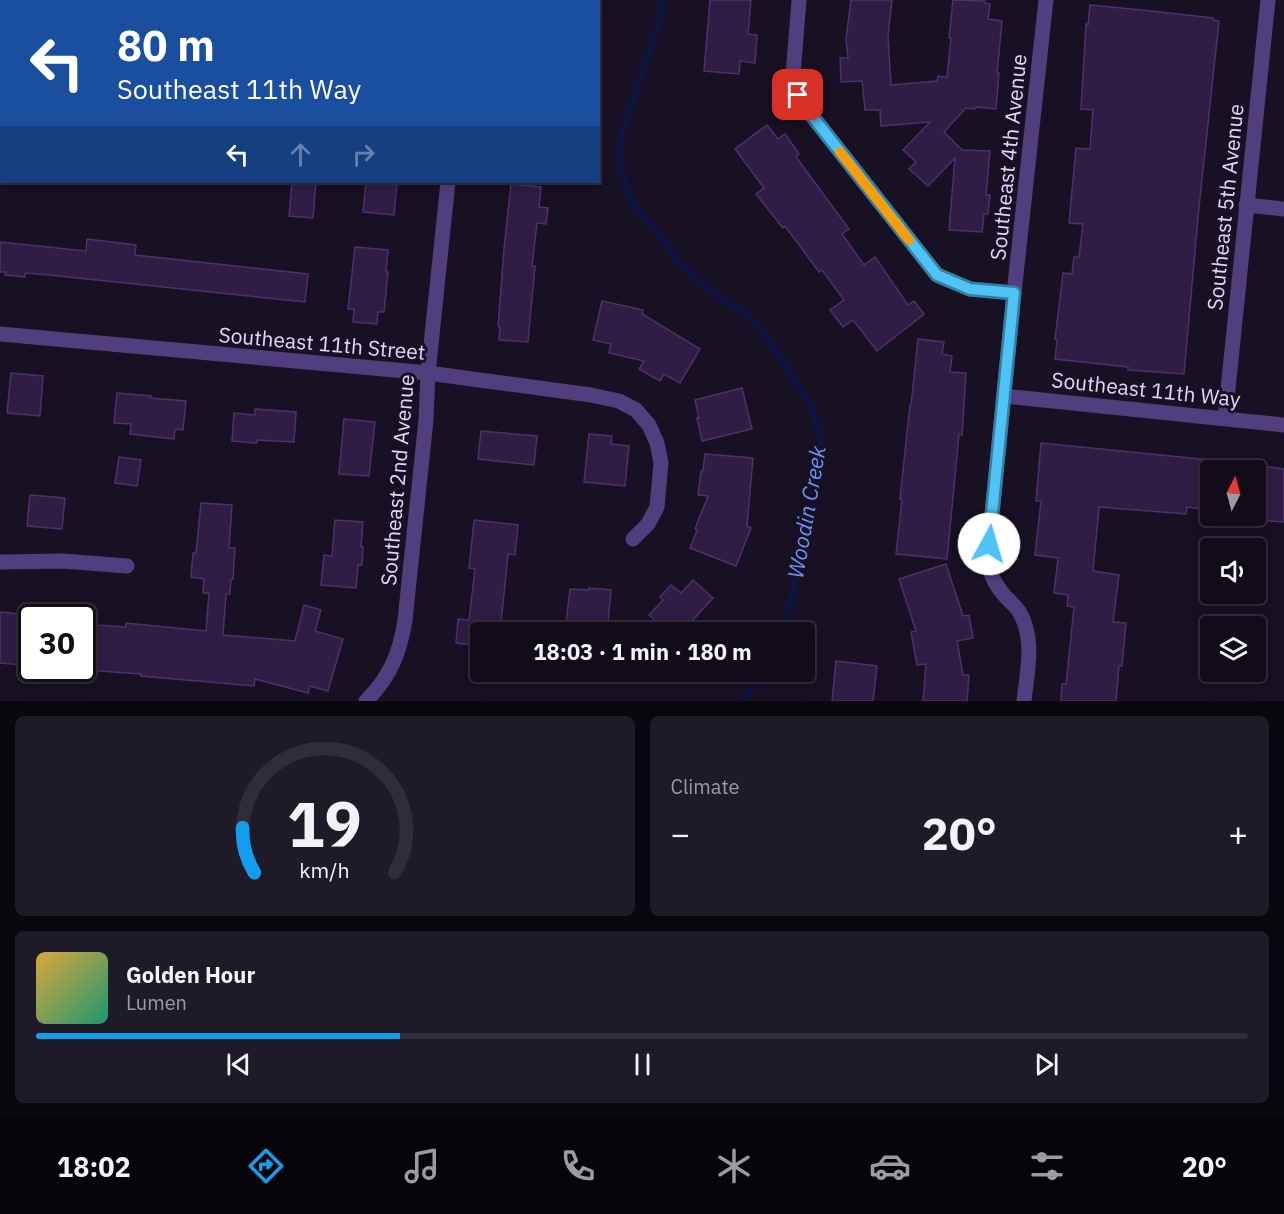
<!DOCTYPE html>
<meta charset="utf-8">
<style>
body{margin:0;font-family:"IBM Plex Sans",sans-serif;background:#1f1a27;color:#f1f3f6;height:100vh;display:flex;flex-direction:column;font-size:22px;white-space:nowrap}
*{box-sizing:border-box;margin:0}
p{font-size:20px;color:#9c9ba2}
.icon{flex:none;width:33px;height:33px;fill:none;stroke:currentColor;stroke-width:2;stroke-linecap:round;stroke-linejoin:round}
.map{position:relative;height:701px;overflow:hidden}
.sheet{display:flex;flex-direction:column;gap:15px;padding:15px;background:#0a070e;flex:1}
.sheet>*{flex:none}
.banner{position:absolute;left:0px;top:0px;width:600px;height:183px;box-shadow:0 3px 15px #0003,0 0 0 2px #312c39;background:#1a4fa0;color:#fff;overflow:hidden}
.needle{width:39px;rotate:6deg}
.buttons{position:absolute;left:1200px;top:460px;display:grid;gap:12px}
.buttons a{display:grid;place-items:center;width:66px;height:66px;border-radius:6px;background:#120c1a;box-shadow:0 3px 15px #0003,0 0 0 2px #312c39;font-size:30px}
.speed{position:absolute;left:18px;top:604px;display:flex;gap:12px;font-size:30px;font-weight:700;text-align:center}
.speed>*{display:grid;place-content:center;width:78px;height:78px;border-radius:50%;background:#120c1a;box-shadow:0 3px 15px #0003,0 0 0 2px #312c39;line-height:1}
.speed .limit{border:3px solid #111;border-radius:9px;background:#fff;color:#111}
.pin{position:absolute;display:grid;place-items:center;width:51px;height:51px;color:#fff;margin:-26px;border-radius:12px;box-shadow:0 3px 9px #0006}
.me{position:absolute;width:66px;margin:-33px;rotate:6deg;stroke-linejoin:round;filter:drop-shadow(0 0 4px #0008)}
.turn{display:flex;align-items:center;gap:21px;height:126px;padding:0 18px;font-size:27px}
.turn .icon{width:78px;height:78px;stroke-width:2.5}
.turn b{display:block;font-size:42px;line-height:51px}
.lanes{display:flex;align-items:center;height:57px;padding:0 18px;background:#0003;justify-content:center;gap:30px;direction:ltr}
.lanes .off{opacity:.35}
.big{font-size:45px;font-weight:800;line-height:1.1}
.sheet .tile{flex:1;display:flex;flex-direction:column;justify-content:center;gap:9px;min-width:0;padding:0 21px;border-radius:9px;background:#1f1a27}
.sheet .dial{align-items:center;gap:0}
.dial svg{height:156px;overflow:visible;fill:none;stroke:#312c39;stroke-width:7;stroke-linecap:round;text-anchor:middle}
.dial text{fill:#f1f3f6;stroke:none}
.song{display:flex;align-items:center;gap:18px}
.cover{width:72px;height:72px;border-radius:9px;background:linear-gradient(135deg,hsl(40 70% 55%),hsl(160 70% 35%))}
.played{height:6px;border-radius:3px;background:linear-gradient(90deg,#119fed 30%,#312c39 30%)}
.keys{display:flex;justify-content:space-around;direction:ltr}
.heat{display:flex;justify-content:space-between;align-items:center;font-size:33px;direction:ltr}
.sheet .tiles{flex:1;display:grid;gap:15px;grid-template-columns:1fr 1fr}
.tile:last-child{grid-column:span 2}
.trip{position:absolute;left:470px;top:622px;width:345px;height:60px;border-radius:6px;background:#120c1a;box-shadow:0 3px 15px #0003,0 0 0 2px #312c39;font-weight:800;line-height:60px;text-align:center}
.menu{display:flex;height:96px;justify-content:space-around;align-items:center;background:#07050a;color:#9c9ba2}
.menu .icon{width:42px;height:42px}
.menu .current{color:#119fed}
.menu b{font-size:27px;color:#f1f3f6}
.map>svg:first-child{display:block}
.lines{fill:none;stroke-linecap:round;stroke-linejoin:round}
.stream{stroke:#0e133f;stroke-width:7}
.building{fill:#2f1d43;stroke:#4c316d;stroke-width:1.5}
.minor{stroke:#513e7f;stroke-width:15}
.route-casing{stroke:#337fa1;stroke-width:15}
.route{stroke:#4fc3f7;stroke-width:10}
.slow{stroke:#f59e0b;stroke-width:10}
.labels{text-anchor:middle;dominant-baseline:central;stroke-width:6;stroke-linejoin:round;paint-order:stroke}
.street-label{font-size:21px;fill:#e4d5fc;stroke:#181023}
.water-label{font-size:22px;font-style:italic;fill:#6b92f5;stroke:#181023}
</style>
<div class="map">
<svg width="1284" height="701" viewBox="0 0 1284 701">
<rect width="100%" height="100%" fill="#181023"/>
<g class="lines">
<g class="stream">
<polyline points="662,0 660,18 621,136 618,157 624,179 636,208 658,232 676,260 715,295 742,310 764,333 788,369 810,404 820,434 818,464 811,511 789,608 778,633"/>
<polyline points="744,701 760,672"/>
</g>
</g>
<g class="building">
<polygon points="710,0 751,0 748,34 757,35 755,63 740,61 739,74 704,71"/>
<polygon points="851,0 892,0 888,37 891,85 937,81 938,76 947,77 951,38 949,38 953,0 985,1 985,3 990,4 988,19 1002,21 997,73 999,73 996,109 976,107 975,109 966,108 944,132 962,150 990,151 986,195 990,195 988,214 984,214 982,232 949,230 955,158 928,186 909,169 916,162 903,150 930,122 881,126 880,110 865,110 862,81 841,82 840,58 848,58 846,39"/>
<polygon points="1090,5 1142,10 1213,18 1213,20 1219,21 1199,207 1184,374 1128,370 1128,367 1055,359 1057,340 1055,339 1063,273 1072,274 1074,257 1079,257 1083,224 1069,223 1076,148 1090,149 1093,110 1081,109 1086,24 1088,25"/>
<polygon points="767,125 778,139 785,134 799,154 796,157 849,229 842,234 864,265 875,257 908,305 914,301 924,314 877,351 853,320 843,327 830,310 844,300 822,270 819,272 785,226 783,228 756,194 764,188 735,149"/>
<polygon points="292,182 316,182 313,218 289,216"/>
<polygon points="366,182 397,182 394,215 363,212"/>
<polygon points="511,184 541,187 539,207 548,208 546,224 537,223 532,266 535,266 528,342 499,340 500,327 498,326 504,249"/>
<polygon points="87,239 136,245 135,255 308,274 305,302 49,275 25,273 25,277 5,275 6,272 0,272 0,242 86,251"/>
<polygon points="355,247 388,250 386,272 388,272 384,312 378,312 377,324 353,322 354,309 348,309"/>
<polygon points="602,301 643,310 642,314 700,349 680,383 664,374 660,381 639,369 644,361 609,353 611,344 593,340"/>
<polygon points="918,339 944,342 942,354 952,356 950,372 966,373 962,435 959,434 947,559 896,554 902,500 900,499 907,433 910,405 911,405"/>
<polygon points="11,373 43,376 40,416 7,413"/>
<polygon points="742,388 752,429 702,441 697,418 699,418 695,400"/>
<polygon points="117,393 151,396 150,398 186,401 183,430 175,429 174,439 130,434 131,424 114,423"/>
<polygon points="255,409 296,412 294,442 257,440 257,443 232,441 234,413 255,415"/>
<polygon points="344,419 375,422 369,476 339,474"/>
<polygon points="481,431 537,436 534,465 478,459"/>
<polygon points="589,434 612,436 611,444 629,446 625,486 584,482"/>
<polygon points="1041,443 1210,460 1210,510 1187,507 1186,514 1099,507 1093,571 1119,575 1113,622 1126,623 1122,666 1119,666 1116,701 1061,701 1062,684 1066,684 1074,607 1067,606 1068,595 1054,593 1058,558 1035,555 1041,501 1036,501"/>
<polygon points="705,454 753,458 747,526 751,528 736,566 690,548 697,530 695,529 708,496 698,495 701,471 703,471"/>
<polygon points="119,457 141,460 137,486 115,483"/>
<polygon points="1263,466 1284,469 1284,522 1258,520"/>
<polygon points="30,495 65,498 62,529 27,526"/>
<polygon points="201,503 232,505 229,548 235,548 233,579 231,579 230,594 226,594 223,635 295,641 304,605 321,610 315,631 343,639 328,691 310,686 308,693 255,679 254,686 141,676 141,674 87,670 88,657 82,656 82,624 126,627 126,623 206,631 209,593 203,593 204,579 191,577 193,553 196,553"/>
<polygon points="335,520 363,522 361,547 363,547 362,565 358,565 356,588 321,585 324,555 332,556"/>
<polygon points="474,520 518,525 515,555 508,554 500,633 480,633 480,646 456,643 458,619 469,620 475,569 469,568"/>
<polygon points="946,564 963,616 969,615 973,638 957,641 963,675 969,675 967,701 923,701 926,664 917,665 911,632 916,631 899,579"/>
<polygon points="693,580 713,598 691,622 689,620 678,633 669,633 649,615 663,600 660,597 671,585 681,593"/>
<polygon points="589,588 611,590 607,633 565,633 570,589 589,590"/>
<polygon points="0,612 32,615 32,666 0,663"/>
<polygon points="836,661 877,666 873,701 832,701"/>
</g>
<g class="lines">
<g class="minor">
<polyline points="799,0 793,75 798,95 809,112 937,275 970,289 1014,293"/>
<polyline points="288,2 288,0"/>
<polyline points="0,59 2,59"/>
<polyline points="1246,205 1284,209"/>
<polyline points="0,334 428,373 591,395 619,401 636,410 649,425 657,443 661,463 657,507 648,524 633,539"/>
<polyline points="1004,396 1284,425"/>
<polyline points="1225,418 1268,0"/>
<polyline points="0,562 63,561 127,566"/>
<path d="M366,701c24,-24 34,-48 39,-81l21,-200 2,-47 20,-191"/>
<path d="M1024,701c3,-28 11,-61 -4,-88 -3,-6 -11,-12 -15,-17 -17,-19 -16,-29 -16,-52l25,-251 32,-293"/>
</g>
</g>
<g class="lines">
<g class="route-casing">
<polyline id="route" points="798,95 809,112 937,275 970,289 1014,293 989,544"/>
</g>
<use href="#route" class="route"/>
<polyline class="slow" points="840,152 909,240"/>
</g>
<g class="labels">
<g class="street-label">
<text transform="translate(1008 157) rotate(-84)">Southeast 4th Avenue</text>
<text transform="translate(1225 207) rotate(-84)">Southeast 5th Avenue</text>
<text transform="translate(322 343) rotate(5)">Southeast 11th Street</text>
<text transform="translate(1146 389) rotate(6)">Southeast 11th Way</text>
<text transform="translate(397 480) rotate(-85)">Southeast 2nd Avenue</text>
</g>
<g class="water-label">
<text transform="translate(806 512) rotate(-80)">Woodin Creek</text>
</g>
</g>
</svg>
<div class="buttons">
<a><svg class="needle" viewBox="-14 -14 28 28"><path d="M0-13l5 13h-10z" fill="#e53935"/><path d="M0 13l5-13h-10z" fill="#9c9ba2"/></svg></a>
<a><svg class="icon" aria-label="sound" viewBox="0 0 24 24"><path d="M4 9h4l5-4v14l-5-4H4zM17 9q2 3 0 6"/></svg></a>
<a><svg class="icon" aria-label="layers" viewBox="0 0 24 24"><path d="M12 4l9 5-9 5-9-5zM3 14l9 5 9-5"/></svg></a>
</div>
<div class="speed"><div class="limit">30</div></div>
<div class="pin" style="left:798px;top:95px;background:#d93025"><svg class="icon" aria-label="arrive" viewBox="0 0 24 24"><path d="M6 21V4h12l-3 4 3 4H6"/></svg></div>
<svg class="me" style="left:989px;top:544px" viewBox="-20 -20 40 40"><circle r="19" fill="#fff"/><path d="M0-13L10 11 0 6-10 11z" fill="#4fc3f7"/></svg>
<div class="trip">18:03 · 1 min · 180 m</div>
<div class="banner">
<div class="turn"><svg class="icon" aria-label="left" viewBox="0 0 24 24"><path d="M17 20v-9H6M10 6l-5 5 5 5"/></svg><div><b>80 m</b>Southeast 11th Way</div></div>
<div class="lanes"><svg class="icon" aria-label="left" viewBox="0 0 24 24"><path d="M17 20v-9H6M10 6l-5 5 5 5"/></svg><svg class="icon off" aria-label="ahead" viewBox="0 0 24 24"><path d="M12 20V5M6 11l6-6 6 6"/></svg><svg class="icon off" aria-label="right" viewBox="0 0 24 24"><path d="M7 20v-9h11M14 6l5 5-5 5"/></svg></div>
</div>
</div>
<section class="sheet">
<div class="tiles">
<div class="tile dial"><svg viewBox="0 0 100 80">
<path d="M14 69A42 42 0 1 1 86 69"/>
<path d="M14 69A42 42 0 0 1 8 46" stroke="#119fed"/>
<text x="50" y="56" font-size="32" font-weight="700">19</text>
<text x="50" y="72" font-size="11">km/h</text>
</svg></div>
<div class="tile"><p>Climate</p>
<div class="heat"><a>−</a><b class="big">20°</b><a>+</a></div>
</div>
<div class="tile">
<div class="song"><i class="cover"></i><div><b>Golden Hour</b><p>Lumen</p></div></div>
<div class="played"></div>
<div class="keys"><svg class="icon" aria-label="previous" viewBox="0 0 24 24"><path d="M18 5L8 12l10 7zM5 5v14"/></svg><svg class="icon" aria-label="pause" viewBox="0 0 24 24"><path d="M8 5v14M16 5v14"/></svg><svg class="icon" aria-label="next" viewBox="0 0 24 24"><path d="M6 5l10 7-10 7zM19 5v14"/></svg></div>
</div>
</div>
</section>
<nav class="menu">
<b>18:02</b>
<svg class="icon current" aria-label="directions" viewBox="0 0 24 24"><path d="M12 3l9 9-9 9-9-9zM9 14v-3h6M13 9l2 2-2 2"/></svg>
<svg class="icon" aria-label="music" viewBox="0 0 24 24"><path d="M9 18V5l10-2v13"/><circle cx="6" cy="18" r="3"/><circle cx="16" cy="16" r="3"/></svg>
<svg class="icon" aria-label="phone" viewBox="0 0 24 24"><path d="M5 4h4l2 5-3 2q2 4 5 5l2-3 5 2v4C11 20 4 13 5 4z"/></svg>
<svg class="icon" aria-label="climate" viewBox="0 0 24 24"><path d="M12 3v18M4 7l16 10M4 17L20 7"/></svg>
<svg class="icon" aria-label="car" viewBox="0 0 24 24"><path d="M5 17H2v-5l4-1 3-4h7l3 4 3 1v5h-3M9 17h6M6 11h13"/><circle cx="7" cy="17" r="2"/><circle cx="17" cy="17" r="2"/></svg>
<svg class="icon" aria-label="filters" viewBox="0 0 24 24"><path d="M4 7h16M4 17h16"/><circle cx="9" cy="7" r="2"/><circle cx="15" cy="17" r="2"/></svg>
<b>20°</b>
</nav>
